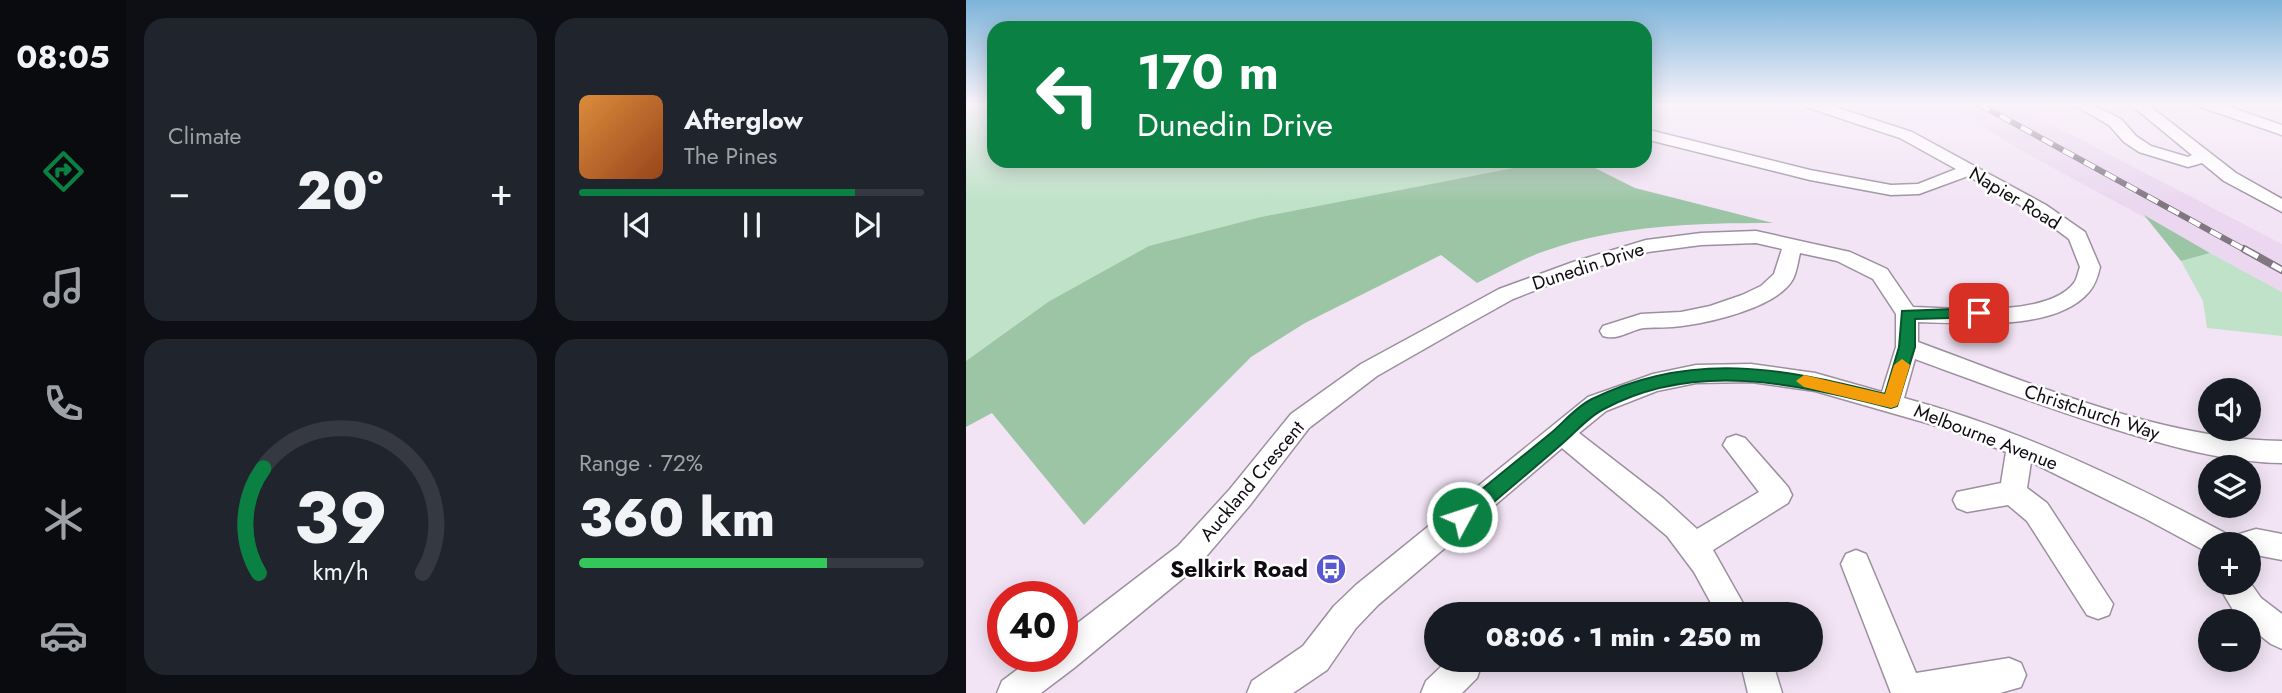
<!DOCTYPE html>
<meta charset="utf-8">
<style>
body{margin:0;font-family:Jost,sans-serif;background:#20242c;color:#f1f3f6;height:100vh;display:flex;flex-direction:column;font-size:26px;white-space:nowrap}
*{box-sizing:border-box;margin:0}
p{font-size:23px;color:#9ea1a6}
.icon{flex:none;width:38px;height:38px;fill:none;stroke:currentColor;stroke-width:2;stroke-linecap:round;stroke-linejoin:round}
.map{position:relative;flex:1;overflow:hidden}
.side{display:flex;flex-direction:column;gap:18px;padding:18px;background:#0d0f14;width:840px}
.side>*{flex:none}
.guide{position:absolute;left:21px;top:21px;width:665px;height:147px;border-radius:21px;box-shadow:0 4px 18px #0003;background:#0b8043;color:#fff;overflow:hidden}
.buttons{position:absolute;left:1232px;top:378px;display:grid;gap:14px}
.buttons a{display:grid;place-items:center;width:63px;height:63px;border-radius:50%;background:#171b24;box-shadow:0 4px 18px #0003;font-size:35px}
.speed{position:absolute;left:21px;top:581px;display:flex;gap:14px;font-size:35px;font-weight:700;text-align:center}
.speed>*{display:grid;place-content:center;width:91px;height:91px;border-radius:50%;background:#171b24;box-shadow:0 4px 18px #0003;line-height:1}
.speed .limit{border:10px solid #d22;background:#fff;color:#111}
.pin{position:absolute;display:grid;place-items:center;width:60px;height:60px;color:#fff;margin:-30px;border-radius:14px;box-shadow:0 4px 10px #0006}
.me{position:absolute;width:77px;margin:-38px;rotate:50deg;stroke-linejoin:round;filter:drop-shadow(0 0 5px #0008)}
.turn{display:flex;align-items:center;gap:24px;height:147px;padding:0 35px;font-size:32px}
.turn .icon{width:91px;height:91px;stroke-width:2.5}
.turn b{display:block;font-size:49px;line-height:60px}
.big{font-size:52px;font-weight:800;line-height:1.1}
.side .card{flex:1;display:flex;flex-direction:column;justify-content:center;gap:10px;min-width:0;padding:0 24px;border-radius:21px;background:#20242c}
.side .dial{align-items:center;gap:0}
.dial svg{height:182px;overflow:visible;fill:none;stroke:#363941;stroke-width:7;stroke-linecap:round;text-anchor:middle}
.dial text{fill:#f1f3f6;stroke:none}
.song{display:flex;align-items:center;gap:21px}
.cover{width:84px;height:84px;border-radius:10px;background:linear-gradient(135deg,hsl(30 70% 55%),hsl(20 70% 35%))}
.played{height:7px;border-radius:4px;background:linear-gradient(90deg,#0b8043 80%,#363941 80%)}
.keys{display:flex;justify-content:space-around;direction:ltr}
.heat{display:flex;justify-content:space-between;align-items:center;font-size:38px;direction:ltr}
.charge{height:10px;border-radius:5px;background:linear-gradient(90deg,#34c759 72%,#363941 0)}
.side .tiles{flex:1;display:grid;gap:18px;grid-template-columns:repeat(2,1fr)}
.trip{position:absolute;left:458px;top:602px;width:399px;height:70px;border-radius:35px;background:#171b24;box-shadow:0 4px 18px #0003;font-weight:800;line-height:70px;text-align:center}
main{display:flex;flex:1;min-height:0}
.menu{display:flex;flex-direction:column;width:126px;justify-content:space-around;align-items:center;background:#090b0e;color:#9ea1a6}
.menu .icon{width:49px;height:49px}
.menu .active{color:#0b8043}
.menu b{font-size:32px;color:#f1f3f6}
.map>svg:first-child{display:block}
.built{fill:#ebd8f0}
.green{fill:#bfe2c8}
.forest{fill:#9cc5a6}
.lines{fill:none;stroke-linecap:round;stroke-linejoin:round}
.minor-casing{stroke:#9c90a0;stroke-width:3}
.minor{fill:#fff;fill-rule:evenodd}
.rail-far1-casing{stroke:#807782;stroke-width:6}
.rail-casing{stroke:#807782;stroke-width:8}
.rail-far1{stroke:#fff;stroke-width:4.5;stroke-dasharray:12;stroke-linecap:butt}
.rail{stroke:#fff;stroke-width:5;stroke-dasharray:16;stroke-linecap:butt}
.route{fill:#0b8043;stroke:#07532c;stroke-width:2}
.slow{fill:#f59e0b}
.labels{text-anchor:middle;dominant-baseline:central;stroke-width:5;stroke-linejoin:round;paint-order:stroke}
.street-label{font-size:19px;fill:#100c12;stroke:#fff}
.near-poi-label{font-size:23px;font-weight:bold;fill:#100c12;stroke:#fff;text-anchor:end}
</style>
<main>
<nav class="menu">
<b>08:05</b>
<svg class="icon active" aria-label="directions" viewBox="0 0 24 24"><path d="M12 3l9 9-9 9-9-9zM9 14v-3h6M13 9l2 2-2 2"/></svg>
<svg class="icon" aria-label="music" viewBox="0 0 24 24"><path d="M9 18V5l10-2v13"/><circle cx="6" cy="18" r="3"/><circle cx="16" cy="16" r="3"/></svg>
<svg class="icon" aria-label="phone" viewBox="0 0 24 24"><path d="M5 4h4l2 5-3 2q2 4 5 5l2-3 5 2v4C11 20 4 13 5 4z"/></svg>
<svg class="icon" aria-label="climate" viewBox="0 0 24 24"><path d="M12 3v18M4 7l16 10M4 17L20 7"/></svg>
<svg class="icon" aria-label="car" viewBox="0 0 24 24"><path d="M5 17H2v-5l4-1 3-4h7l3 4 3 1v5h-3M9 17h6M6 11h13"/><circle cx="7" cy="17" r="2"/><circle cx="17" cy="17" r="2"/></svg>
</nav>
<section class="side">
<div class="tiles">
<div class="card"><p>Climate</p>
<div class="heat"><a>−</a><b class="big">20°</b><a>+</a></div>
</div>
<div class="card">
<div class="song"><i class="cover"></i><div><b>Afterglow</b><p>The Pines</p></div></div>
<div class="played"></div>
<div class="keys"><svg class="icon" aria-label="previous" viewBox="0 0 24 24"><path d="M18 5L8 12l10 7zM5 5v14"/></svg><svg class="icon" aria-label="pause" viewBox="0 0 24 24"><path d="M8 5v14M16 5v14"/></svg><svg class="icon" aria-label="next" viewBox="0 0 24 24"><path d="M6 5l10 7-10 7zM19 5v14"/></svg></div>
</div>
<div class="card dial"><svg viewBox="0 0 100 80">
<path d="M14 69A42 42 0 1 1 86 69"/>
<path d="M14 69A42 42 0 0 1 16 23" stroke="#0b8043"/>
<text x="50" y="56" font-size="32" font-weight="700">39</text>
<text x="50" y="72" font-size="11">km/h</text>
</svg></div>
<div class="card"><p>Range · 72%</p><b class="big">360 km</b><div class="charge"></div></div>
</div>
</section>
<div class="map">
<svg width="1316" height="693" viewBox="0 0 1316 693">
<rect width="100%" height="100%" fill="#f2e4f5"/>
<polygon class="built" points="983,104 1046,104 1316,244 1316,292 1056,151"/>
<g class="green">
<polygon points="0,104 28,104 28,161 583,161 295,217 82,302 0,361"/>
<polygon points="1244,253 1316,292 1316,336 1241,328 1237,301 1215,261"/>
</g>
<g class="forest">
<path d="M583,161h32l54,27 138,35c-78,0 -155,2 -228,28 -24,8 -46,22 -68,32l-36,-28 -136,68 -54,34 -167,168 -92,-112 -26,14v-66l82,-59 101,-56 112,-29z"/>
<polygon points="1178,215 1244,253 1215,261"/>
</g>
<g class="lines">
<g class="minor-casing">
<g id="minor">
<path d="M837,104h23l86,28 134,73 39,27 15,35c-2,9 -5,18 -11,25 -34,40 -123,31 -171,30v20c112,41 245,98 364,99v22c-59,-1 -113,-17 -168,-34 -68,-21 -133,-46 -199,-70l-11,39c115,31 221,82 325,137l3,7 4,-7 20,-6 26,5v26l-26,-5 -7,2v-13h-39l-1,9 -63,-34 -115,-57 -4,26 20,15 66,101 -4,11 -11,4 -11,-4 -60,-94 -19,-16 -41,7 -10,-4 -4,-8 4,-8 44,-9 5,-31 -55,-22 -136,-39 -64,-9 -55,1 -39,8 -51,20 -27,22 84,65 34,31 62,-37 -36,-47 4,-7 9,-3 9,3 43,49 4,8 -4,8 -75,47 36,64h-32l-23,-42 -27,-36 -105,-88 -184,157 -22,23 -29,42 -34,23h-46l5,-12 51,-35 31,-40 22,-21 232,-188 65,-23 43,-9 55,-1 64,9 67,19 14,-45v-33l-23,-35 -36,-18 -37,-8c-2,8 -3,18 -7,26 -15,28 -81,43 -111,47 -13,2 -25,1 -38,2 -14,2 -26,13 -41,8l-3,-5 3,-5 38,-12 40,-2 29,-6 32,-11 19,-9 13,-12 8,-25 -26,-6 -55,2 -53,7 -61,18 -74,29 -52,29 -84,48 -68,52 -59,77 -52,61 -124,102 -33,25h-44l5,-12 33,-25h27v-21l116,-89 52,-57 61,-75 70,-50 138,-75 74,-27 73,-22 55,-7 55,-2 94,21 37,17 26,38c40,1 134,11 161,-24 3,-4 4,-11 6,-16l-11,-28 -35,-26 -66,-37 -49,18 -28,1 -81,-15 -165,-41v-10l165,41 81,15 27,-1 38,-15 -56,-31 -94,-31z"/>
<polygon points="1106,104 1125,104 1155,119 1170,136 1185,146 1222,157 1226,155 1164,104 1181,104 1270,173 1316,199 1316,212 1258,181 1236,163 1222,167 1173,152 1158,142 1143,125"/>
<polygon points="1232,104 1255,104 1316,125 1316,135 1235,107"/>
<polygon points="890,550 900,554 950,673 1043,658 1055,663 1060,675 1055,687 1034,693 925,693 875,564 880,554"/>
<polygon points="1283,581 1295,598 1316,614 1316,649 1305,644 1283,627 1283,621 1273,620 1251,583"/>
<polygon points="482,660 513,660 515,666 511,678 496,693 455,693 460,681"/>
<polygon points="774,660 806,660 816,693 782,693"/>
</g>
</g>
<use href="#minor" class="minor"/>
<g class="rail-far1-casing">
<polyline id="rail-far1" points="1013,104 1281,251"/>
</g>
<g class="rail-casing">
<polyline id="rail" points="1278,249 1316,270"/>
</g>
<use href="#rail-far1" class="rail-far1"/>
<use href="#rail" class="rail"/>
</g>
<linearGradient id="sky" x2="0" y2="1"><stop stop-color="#7db4da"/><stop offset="0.52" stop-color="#f9f3fa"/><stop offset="1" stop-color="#f9f3fa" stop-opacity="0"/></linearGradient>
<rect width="1316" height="201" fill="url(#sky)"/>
<path class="route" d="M1013,308l7,5 -2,4 -69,2v28l-18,59 -6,2c-95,-24 -195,-48 -287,1 -15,7 -28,23 -41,34 -31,27 -62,53 -94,80l-7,3 -7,-3 -2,-6 2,-6c32,-26 64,-52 96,-78 13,-11 26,-27 41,-34 100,-49 190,-31 293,-5l14,-47 3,-36z"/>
<polygon class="slow" points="936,359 944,365 933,402 931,406 925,408 838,387 830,381 838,375 919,394 928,365"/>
<defs>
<g id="bus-disc" transform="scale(1.575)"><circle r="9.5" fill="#5a58d0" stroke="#fff"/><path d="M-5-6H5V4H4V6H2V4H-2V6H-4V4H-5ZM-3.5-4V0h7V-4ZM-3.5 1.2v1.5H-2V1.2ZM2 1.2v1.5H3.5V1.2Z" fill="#fff"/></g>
</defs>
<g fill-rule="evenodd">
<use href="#bus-disc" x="365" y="569"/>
</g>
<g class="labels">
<g class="street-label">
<text transform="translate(1049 198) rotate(31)">Napier Road</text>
<text transform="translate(622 266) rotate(-18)">Dunedin Drive</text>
<text transform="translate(1126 412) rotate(18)">Christchurch Way</text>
<text transform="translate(1020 437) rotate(21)">Melbourne Avenue</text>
<text transform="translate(286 481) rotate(-50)">Auckland Crescent</text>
</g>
<g class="near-poi-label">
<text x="342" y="569">Selkirk Road</text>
</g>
</g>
</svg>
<div class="buttons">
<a><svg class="icon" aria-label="sound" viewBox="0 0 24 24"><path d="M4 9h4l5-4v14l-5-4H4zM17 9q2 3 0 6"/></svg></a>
<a><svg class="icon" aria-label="layers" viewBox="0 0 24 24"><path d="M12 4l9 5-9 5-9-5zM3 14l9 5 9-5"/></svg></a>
<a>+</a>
<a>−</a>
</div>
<div class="speed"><div class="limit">40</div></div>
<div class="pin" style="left:1013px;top:313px;background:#d93025"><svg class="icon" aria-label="arrive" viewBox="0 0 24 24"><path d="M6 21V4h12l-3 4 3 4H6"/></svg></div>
<svg class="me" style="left:496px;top:517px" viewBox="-20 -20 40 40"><circle r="17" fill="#0b8043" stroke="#fff" stroke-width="3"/><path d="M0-11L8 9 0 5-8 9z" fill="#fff"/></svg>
<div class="trip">08:06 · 1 min · 250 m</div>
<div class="guide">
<div class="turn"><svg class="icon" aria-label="left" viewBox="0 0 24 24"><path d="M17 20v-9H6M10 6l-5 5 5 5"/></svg><div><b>170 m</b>Dunedin Drive</div></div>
</div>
</div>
</main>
